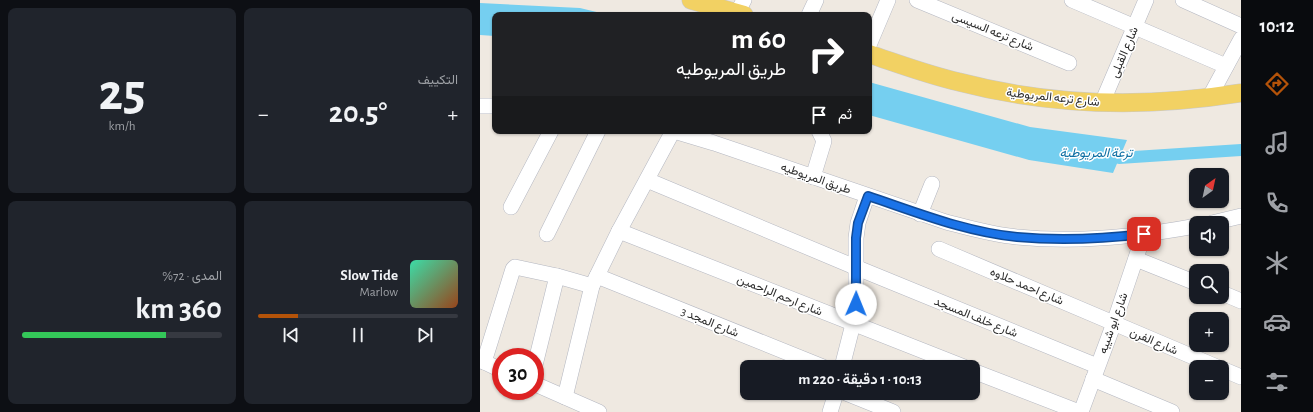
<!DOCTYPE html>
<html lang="ar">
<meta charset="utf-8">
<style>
body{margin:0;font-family:"Alegreya Sans",Vazirmatn,sans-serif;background:#20242c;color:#f1f3f6;direction:rtl;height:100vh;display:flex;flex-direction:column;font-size:15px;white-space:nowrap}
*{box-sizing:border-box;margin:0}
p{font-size:13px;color:#9ea1a6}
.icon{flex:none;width:22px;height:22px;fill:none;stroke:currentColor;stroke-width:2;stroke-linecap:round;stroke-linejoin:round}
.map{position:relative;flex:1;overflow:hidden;direction:ltr}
.details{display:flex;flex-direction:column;gap:8px;padding:8px;background:#0d0f14;width:480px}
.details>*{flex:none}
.top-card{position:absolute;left:12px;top:12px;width:380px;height:122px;border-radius:8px;box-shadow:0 1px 3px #0004;direction:rtl;background:#202124;color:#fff;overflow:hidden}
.needle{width:26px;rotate:33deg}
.buttons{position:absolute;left:709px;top:168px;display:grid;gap:8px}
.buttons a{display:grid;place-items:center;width:40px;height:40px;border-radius:8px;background:#171b24;box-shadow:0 1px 3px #0004;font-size:20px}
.speed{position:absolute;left:12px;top:348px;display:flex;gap:8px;font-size:20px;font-weight:700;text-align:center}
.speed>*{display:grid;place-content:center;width:52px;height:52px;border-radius:50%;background:#171b24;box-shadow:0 1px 3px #0004;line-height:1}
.speed .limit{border:6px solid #d22;background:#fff;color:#111}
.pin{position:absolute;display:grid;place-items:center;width:34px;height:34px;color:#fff;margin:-17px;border-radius:8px;box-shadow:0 2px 6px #0006}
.me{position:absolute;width:44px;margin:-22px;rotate:1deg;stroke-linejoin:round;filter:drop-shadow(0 0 3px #0008)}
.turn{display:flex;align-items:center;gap:14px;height:84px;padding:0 20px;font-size:18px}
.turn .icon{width:52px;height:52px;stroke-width:2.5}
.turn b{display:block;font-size:28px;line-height:34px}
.then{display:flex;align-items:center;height:38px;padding:0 20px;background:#0003;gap:8px;font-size:15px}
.big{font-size:30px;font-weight:600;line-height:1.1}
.details .card{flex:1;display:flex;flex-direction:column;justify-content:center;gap:6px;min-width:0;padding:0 14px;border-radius:8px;background:#20242c}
.details .dial{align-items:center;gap:0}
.dial b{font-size:52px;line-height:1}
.song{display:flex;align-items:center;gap:12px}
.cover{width:48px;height:48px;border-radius:6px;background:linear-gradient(135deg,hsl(160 70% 55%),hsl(20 70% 35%))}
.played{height:4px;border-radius:2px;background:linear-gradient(90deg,#b45309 20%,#363941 20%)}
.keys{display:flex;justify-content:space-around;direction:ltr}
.heat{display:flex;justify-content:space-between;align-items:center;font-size:22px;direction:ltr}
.charge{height:6px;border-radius:3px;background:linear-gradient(90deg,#34c759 72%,#363941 0)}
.details .tiles{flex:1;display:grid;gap:8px;grid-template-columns:repeat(2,1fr)}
.trip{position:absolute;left:260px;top:360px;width:240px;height:40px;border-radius:8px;background:#171b24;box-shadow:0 1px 3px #0004;font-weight:600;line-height:40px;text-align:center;direction:rtl}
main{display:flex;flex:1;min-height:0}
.dock{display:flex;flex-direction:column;width:72px;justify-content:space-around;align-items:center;background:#090b0e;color:#9ea1a6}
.dock .icon{width:28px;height:28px}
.dock .active{color:#b45309}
.dock b{font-size:18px;color:#f1f3f6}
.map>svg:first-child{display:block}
.water{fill:#75cff0}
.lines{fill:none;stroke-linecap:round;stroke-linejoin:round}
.canal{stroke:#75cff0;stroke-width:12}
.minor-casing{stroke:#b4b7c1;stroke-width:16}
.major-casing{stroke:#c9c9c9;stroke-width:19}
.minor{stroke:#fff;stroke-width:15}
.major{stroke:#f2d163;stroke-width:18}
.route-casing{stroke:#114b97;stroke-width:10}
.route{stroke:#1a73e8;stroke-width:7}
.labels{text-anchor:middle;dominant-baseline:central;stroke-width:3;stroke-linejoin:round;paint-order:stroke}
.street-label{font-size:12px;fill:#2e2e2e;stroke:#fff}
.water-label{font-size:13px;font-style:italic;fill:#0d6fa3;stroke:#fff}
</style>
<main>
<nav class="dock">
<b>10:12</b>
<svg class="icon active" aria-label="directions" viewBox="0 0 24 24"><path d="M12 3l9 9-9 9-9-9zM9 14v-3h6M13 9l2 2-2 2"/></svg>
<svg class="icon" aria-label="music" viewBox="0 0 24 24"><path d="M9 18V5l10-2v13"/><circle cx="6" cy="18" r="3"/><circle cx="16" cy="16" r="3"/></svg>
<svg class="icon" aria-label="phone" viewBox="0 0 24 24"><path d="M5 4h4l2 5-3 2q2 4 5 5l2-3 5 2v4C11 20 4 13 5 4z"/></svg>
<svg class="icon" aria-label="climate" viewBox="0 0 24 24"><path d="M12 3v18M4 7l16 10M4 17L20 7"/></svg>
<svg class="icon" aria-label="car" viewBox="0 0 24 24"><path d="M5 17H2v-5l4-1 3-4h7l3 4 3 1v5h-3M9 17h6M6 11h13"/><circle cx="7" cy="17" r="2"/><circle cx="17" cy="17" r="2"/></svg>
<svg class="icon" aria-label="filters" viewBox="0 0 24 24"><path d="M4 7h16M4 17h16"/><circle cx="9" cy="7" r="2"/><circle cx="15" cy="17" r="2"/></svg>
</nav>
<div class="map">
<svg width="761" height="412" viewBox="0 0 761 412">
<rect width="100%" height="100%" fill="#efe9e1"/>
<g class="water">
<polygon points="0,3 100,8 129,15 15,15 15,36 0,35"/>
<polygon points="389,82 550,127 647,140 633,173 549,160 389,115"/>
</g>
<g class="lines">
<polyline class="canal" points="639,158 761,150"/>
<g class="minor-casing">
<g id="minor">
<polyline points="437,0 589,63"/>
<polyline points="592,0 746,66"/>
<polyline points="703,0 761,26"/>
<polyline points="257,13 264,0"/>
<polyline points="329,15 336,0"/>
<polyline points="389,45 408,0"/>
<polyline points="729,98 761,39"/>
<polyline points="622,103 666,0"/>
<polyline points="0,106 15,106"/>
<path d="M194,131l40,12 232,79c23,6 47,13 71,15 60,6 120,0 179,-11"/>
<polyline points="333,177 344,141 339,131"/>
<polyline points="167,180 375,267 617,366"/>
<polyline points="31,207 71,131"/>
<polyline points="440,214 452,184"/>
<polyline points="732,223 761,216"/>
<polyline points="139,231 484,367"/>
<polyline points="67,234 118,131"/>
<polyline points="459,249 737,367"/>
<polyline points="656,259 716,283"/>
<polyline points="117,276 343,367"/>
<polyline points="742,293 761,301"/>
<polyline points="0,360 21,370"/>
<polyline points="4,362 33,269 35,267 77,276"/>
<polyline points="55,365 77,276 112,286"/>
<polyline points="362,367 373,324 376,304 376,238 378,223 387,196"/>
<polyline points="742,369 761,377"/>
<polyline points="493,371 599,412"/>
<polyline points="613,379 692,412"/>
<polyline points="55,384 119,412"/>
<polyline points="366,393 413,412"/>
<polyline points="85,397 112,286 139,231 193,131"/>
<polyline points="350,412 356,393"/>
<polyline points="601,412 634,323 664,234"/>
</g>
</g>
<g class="major-casing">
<g id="major">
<polyline points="211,0 264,15"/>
<path d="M389,54c30,10 59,21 90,28 92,24 188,26 282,11"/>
</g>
</g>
<use href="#minor" class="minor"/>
<use href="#major" class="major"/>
</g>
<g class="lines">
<g class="route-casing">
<path id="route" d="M376,304v-66l2,-15 10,-27c48,16 97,36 149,41 42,4 85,2 127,-3"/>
</g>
<use href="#route" class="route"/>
</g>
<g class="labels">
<g class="street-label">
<text transform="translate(513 31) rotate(22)">شارع ترعه السيسى</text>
<text transform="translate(644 52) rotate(-67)">شارع القبلى</text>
<text transform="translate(573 97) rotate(6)">شارع ترعه المريوطية</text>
<text transform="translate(336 178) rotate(19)">طريق المريوطيه</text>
<text transform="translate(547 286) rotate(23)">شارع احمد حلاوه</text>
<text transform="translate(300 295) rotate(22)">شارع ارحم الراحمين</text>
<text transform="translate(496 317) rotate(22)">شارع خلف المسجد</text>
<text transform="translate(230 322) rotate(22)">شارع المجد 3</text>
<text transform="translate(633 323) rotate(-70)">شارع ابو شيبه</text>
<text transform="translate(674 341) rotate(23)">شارع الفرن</text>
</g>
<g class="water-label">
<text x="616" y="153">ترعة المريوطية</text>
</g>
</g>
</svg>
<div class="buttons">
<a><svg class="needle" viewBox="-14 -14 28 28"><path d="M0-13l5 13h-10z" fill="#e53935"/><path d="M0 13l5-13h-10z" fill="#9ea1a6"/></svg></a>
<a><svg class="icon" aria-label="sound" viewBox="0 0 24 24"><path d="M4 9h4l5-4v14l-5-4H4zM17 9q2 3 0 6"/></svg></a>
<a><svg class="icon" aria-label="search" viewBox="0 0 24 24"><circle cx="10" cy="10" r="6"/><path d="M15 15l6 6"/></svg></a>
<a>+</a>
<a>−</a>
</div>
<div class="speed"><div class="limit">30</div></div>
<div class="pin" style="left:664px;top:234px;background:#d93025"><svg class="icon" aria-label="arrive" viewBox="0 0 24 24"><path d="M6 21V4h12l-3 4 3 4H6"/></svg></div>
<svg class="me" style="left:376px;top:304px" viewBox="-20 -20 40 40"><circle r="19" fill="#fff"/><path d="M0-13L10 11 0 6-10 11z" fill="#1a73e8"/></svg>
<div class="trip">10:13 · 1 دقيقة · 220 m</div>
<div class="top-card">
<div class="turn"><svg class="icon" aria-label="right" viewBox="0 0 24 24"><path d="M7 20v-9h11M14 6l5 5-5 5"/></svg><div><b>60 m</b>طريق المريوطيه</div></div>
<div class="then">ثم<svg class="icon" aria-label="arrive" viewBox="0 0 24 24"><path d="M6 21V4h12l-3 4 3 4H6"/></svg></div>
</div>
</div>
<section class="details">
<div class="tiles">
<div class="card"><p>التكييف</p>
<div class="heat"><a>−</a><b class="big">20.5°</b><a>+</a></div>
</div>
<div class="card dial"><b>25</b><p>km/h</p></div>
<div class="card">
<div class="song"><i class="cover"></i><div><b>Slow Tide</b><p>Marlow</p></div></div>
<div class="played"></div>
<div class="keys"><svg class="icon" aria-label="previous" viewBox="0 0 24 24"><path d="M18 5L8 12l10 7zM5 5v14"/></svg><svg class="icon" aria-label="pause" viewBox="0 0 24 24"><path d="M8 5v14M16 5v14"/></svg><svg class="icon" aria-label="next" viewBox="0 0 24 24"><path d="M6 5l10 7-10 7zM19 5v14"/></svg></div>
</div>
<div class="card"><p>المدى · 72%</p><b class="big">360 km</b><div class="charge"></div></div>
</div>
</section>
</main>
